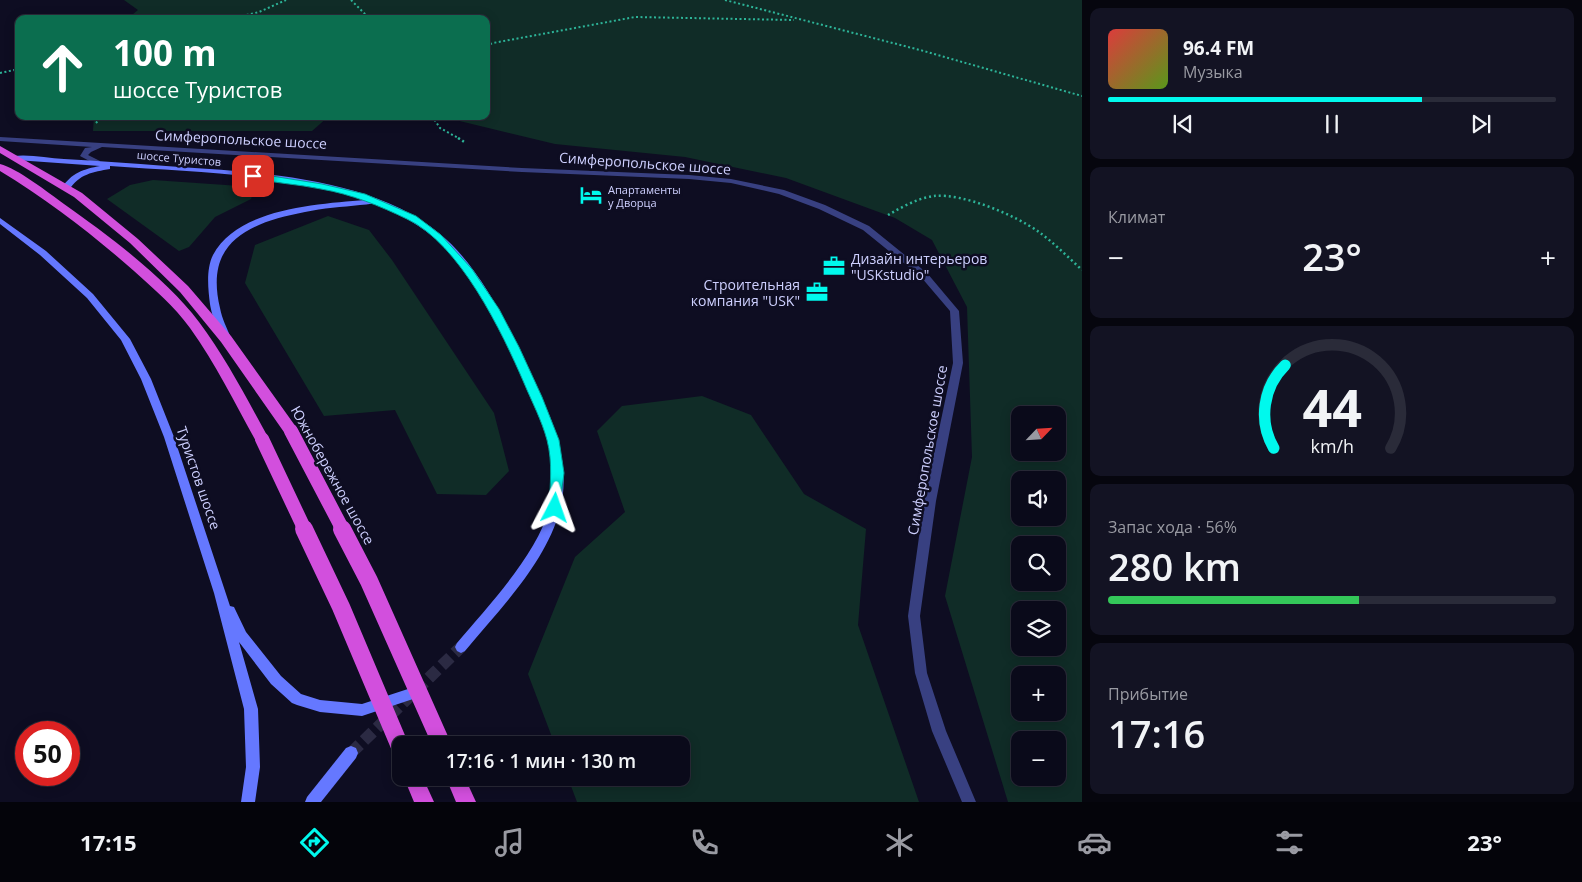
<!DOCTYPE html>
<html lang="ru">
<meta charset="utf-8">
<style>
body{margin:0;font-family:"Open Sans",sans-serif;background:#131323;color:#f1f3f6;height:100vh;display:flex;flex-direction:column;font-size:19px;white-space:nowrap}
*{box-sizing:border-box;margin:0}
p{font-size:16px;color:#999aa2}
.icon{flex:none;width:28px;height:28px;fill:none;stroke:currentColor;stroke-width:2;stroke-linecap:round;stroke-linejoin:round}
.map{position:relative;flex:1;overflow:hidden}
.details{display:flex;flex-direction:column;gap:8px;padding:8px;background:#06060e;width:500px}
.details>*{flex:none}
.top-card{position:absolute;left:15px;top:15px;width:475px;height:105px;border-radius:10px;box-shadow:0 2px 12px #0003,0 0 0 1px #2a2b39;background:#0b6e4f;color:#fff;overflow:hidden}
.needle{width:32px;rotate:65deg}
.tools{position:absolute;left:1011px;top:406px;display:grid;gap:10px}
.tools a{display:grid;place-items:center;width:55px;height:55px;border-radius:10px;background:#0a0a1a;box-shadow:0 2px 12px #0003,0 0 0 1px #2a2b39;font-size:25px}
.speed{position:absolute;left:15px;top:721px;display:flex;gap:10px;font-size:25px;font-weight:700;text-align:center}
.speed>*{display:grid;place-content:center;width:65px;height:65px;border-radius:50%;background:#0a0a1a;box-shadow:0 2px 12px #0003,0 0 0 1px #2a2b39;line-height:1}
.speed .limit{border:8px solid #d22;background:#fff;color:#111}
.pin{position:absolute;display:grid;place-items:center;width:42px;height:42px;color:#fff;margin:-21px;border-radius:10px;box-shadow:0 2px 8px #0006}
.me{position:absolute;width:55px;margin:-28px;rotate:4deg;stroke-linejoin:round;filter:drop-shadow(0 0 4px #0008)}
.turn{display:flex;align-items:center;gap:18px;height:105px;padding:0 15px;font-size:22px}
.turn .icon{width:65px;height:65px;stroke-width:2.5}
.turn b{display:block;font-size:35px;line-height:42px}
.big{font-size:38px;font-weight:600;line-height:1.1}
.details .card{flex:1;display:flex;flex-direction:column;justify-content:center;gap:8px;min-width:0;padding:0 18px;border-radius:10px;background:#131323}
.details .dial{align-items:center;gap:0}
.dial svg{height:130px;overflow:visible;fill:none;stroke:#2a2b39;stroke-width:7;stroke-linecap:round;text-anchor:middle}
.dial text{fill:#f1f3f6;stroke:none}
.song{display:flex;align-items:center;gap:15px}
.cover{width:60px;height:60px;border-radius:8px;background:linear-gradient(135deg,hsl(0 70% 55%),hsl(90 70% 35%))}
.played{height:5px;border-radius:2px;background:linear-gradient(90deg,#00f9ed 70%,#2a2b39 70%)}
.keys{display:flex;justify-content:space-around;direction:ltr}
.heat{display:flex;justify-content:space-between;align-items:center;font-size:28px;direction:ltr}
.charge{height:8px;border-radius:4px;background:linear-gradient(90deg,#34c759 56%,#2a2b39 0)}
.trip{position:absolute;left:392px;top:736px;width:298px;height:50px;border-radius:10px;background:#0a0a1a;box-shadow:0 2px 12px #0003,0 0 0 1px #2a2b39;font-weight:600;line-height:50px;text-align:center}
.tabs{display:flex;height:80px;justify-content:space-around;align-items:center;background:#04040a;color:#999aa2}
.tabs .icon{width:35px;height:35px}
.tabs .current{color:#00f9ed}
.tabs b{font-size:22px;color:#f1f3f6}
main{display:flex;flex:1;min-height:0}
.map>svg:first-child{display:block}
.green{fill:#102c27;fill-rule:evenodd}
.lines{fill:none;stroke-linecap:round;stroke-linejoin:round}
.secondary-tunnel{stroke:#2b2a43;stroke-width:12;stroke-dasharray:12 6;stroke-linecap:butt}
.path-far1{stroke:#2db498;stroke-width:2;stroke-dasharray:2 2.5;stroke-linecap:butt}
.path{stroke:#2db498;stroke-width:2.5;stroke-dasharray:2 3;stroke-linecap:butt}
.minor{fill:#384081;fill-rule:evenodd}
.secondary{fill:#6578ff;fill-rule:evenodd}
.trunk{fill:#d24fdd;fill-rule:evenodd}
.trunk-bridge-far1{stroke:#d24fdd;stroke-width:14}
.trunk-bridge{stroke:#d24fdd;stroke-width:18}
.route{fill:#00f9ed;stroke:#00a29a}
.labels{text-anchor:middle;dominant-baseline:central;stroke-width:5;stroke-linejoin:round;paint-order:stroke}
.far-street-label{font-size:11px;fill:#ced0ff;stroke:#0e0d22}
.far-poi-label{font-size:11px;fill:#ced0ff;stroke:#0e0d22;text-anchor:start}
.street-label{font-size:14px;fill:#ced0ff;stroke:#0e0d22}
.poi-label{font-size:14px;fill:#ced0ff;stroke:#0e0d22;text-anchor:start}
</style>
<main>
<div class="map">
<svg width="1082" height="802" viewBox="0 0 1082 802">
<rect width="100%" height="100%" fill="#0e0d22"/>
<g class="green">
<path d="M124,0h958v802h-74l-63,-206 27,-139 -5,-150 -35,-67 -37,-22 -109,-40 -101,-21 -130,-13 -116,-28h47v-97h-359l11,-9zM1020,415h38v37h-38zM1020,480h38v38h-38zM1020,545h38v37h-38zM1020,610h38v38h-38zM1020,675h38v37h-38zM1020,740h38v38h-38z"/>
<polygon points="94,116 329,116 312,131 93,131"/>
<polygon points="153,180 240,186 253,193 251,199 215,217 189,247 179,251 107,199 130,185"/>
<polygon points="328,216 369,230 392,260 494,413 509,471 486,495 437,494 395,410 324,416 245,283 255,245"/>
<polygon points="702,396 751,415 804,494 866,529 858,625 919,802 577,802 568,778 681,778 681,745 555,745 528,674 575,557 625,512 597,431 622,406"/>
</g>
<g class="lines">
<polyline class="secondary-tunnel" points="351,753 461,647"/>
<g class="path-far1">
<polyline points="351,0 368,17 374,19"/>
<polyline points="725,0 920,50 1082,96"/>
<polyline points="229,19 259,12 286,0"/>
<polyline points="486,46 493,43 635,17 794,20"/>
<polyline points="0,73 19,69"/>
<polyline points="432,116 440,128 460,139"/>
<polyline points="96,123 102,116"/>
</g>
<g class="path">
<polyline points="458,138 466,143"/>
<path d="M888,215c14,-8 30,-17 46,-19 29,-3 81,19 105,36 15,11 29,25 43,38"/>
</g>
<polygon class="minor" points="0,137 522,168 689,175 731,179 784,190 825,205 869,226 927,273 959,311 963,363 936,501 920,616 927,673 946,731 976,802 962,802 932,731 915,673 908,616 924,501 953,363 950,311 921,277 863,230 819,209 779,194 731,183 689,179 522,172 102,147 91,152 88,155 100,161 100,165 97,165 80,156 85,148 92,147 0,141"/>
<g class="secondary">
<path d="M13,156c17,-2 35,2 51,3 34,2 68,4 102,7 86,6 205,10 274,68 38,31 65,86 86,130 11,25 25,50 32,77 6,21 8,47 2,69 -15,54 -60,99 -95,141l-4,2 -4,-2 -2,-4 2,-4c31,-37 81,-89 93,-137 5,-21 3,-46 -2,-67 -6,-20 -16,-39 -24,-58 -21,-46 -42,-93 -76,-130 -14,-16 -32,-28 -51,-37 -6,-3 -15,-10 -21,-10 -5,-1 -11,1 -16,1 -18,2 -37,3 -55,7 -56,11 -101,29 -85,96 2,11 7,20 11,30l-5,3c-7,-2 -15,-29 -16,-37 -2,-15 -4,-35 3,-49 25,-47 105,-51 152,-55 -81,-26 -170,-28 -255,-34v3c-17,3 -31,5 -41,21h-3l-4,-2c9,-15 22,-19 38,-22l-84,-6h-3z"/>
<polygon points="0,218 46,251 93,294 130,339 151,379 174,437 230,606 234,607 246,632 281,676 301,694 320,700 362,704 411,688 416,690 418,694 416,698 362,716 320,712 297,705 292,703 271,684 239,642 258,709 260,767 255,802 241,802 246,767 244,709 214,593 164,437 141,379 121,340 87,298 40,255 0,224"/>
<polygon points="351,746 356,748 358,753 356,758 321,802 305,802 307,797 346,748"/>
</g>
<g class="trunk">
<polygon points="0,146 82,193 138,239 188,286 231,336 296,427 298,431 296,435 291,436 286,435 221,342 180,292 130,243 74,197 0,153"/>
<path d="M0,164c17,4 49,29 64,40 44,31 103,75 135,118 27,36 48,77 70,117l-2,4 -5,1 -5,-1c-22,-39 -41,-79 -67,-115 -16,-22 -36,-39 -56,-57 -42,-37 -86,-71 -134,-100z"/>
<polygon points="404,778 423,778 434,802 414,802"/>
<polygon points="446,778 465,778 476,802 456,802"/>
</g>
<g class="trunk-bridge-far1">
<polyline points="291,431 343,530"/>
<polyline points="262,439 305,530"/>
</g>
<g class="trunk-bridge">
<polyline points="304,529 341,607 401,749"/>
<polyline points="342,529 369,581 442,745"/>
</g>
</g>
<path class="route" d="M253,173l69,11 43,10 51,22 25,19 31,34 27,40 20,38 23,50 17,43 5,33 -5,39h-9l-1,-4c1,-23 4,-45 -2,-68 -5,-19 -15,-38 -23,-57 -22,-51 -64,-139 -117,-164 -27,-13 -56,-25 -86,-30 -24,-5 -48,-6 -71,-11l-2,-2z"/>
<defs>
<g id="hotel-bare" transform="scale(1.725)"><path d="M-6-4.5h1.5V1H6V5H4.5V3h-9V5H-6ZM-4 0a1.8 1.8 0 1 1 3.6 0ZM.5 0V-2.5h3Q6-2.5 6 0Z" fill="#00f9ed" stroke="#0e0d22" stroke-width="2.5" paint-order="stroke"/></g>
<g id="office-bare" transform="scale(1.725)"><path d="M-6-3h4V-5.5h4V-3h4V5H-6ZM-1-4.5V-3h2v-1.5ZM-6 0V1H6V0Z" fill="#00f9ed" stroke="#0e0d22" stroke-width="2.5" paint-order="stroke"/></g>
</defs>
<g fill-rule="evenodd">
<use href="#hotel-bare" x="591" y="195"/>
<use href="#office-bare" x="834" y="266"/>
<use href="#office-bare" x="817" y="292"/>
</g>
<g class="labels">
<g class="far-street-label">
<text transform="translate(179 158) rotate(5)">шоссе Туристов</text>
</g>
<g class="far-poi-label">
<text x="608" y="189">Апартаменты<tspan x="608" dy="13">у Дворца</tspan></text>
</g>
<g class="street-label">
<text transform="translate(241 139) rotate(3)">Симферопольское шоссе</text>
<text transform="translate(645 163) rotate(4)">Симферопольское шоссе</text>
<text transform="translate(927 450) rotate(-80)">Симферопольское шоссе</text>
<text transform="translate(333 475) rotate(61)">Южнобережное шоссе</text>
<text transform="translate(199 478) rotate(71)">Туристов шоссе</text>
</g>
<g class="poi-label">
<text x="851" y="258">Дизайн интерьеров<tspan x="851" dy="16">"USKstudio"</tspan></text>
<text x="800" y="284" text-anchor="end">Строительная<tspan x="800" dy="16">компания "USK"</tspan></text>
</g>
</g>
</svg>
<div class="tools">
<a><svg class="needle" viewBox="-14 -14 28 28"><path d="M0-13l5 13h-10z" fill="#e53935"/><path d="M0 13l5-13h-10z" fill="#999aa2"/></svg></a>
<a><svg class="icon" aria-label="sound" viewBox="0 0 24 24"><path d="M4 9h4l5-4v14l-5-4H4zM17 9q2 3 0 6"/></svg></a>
<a><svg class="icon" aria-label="search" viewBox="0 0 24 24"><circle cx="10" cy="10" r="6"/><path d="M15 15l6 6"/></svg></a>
<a><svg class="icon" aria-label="layers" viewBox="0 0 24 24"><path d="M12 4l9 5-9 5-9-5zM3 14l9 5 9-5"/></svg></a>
<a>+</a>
<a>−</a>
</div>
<div class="speed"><div class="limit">50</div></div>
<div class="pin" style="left:253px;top:176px;background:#d93025"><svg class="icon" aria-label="arrive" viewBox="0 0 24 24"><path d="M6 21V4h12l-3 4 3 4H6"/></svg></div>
<svg class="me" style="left:555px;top:508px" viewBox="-20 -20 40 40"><path d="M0-17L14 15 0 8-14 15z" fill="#00f9ed" stroke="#fff" stroke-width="4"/></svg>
<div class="trip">17:16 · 1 мин · 130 m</div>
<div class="top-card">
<div class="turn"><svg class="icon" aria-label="ahead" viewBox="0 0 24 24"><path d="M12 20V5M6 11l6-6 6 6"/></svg><div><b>100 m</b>шоссе Туристов</div></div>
</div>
</div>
<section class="details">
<div class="card">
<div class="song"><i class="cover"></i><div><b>96.4 FM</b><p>Музыка</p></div></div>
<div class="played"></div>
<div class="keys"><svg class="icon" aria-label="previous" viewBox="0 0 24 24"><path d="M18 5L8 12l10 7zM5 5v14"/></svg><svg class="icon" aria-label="pause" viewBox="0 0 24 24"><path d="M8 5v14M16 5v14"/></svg><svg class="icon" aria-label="next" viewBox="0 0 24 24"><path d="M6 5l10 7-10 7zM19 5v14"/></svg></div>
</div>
<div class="card"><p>Климат</p>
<div class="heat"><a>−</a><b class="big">23°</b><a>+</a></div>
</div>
<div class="card dial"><svg viewBox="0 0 100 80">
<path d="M14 69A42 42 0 1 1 86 69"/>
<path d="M14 69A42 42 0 0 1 21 18" stroke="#00f9ed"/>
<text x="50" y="56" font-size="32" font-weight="700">44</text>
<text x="50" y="72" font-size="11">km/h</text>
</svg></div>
<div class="card"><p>Запас хода · 56%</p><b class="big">280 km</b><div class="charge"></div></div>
<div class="card"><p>Прибытие</p><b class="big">17:16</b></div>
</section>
</main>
<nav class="tabs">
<b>17:15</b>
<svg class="icon current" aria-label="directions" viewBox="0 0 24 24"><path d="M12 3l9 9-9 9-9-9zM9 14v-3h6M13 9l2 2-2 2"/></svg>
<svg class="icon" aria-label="music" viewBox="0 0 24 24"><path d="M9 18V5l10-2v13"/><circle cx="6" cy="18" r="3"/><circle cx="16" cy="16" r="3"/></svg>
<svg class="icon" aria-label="phone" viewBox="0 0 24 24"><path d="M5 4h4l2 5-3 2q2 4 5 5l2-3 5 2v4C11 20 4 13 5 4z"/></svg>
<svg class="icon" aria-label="climate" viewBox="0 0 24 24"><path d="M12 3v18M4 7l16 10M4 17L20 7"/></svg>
<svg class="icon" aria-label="car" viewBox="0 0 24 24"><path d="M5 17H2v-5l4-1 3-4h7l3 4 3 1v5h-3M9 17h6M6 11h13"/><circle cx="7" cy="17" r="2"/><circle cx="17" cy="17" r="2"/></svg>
<svg class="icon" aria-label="filters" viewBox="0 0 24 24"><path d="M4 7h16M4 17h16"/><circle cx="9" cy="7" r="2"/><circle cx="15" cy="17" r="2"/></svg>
<b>23°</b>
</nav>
